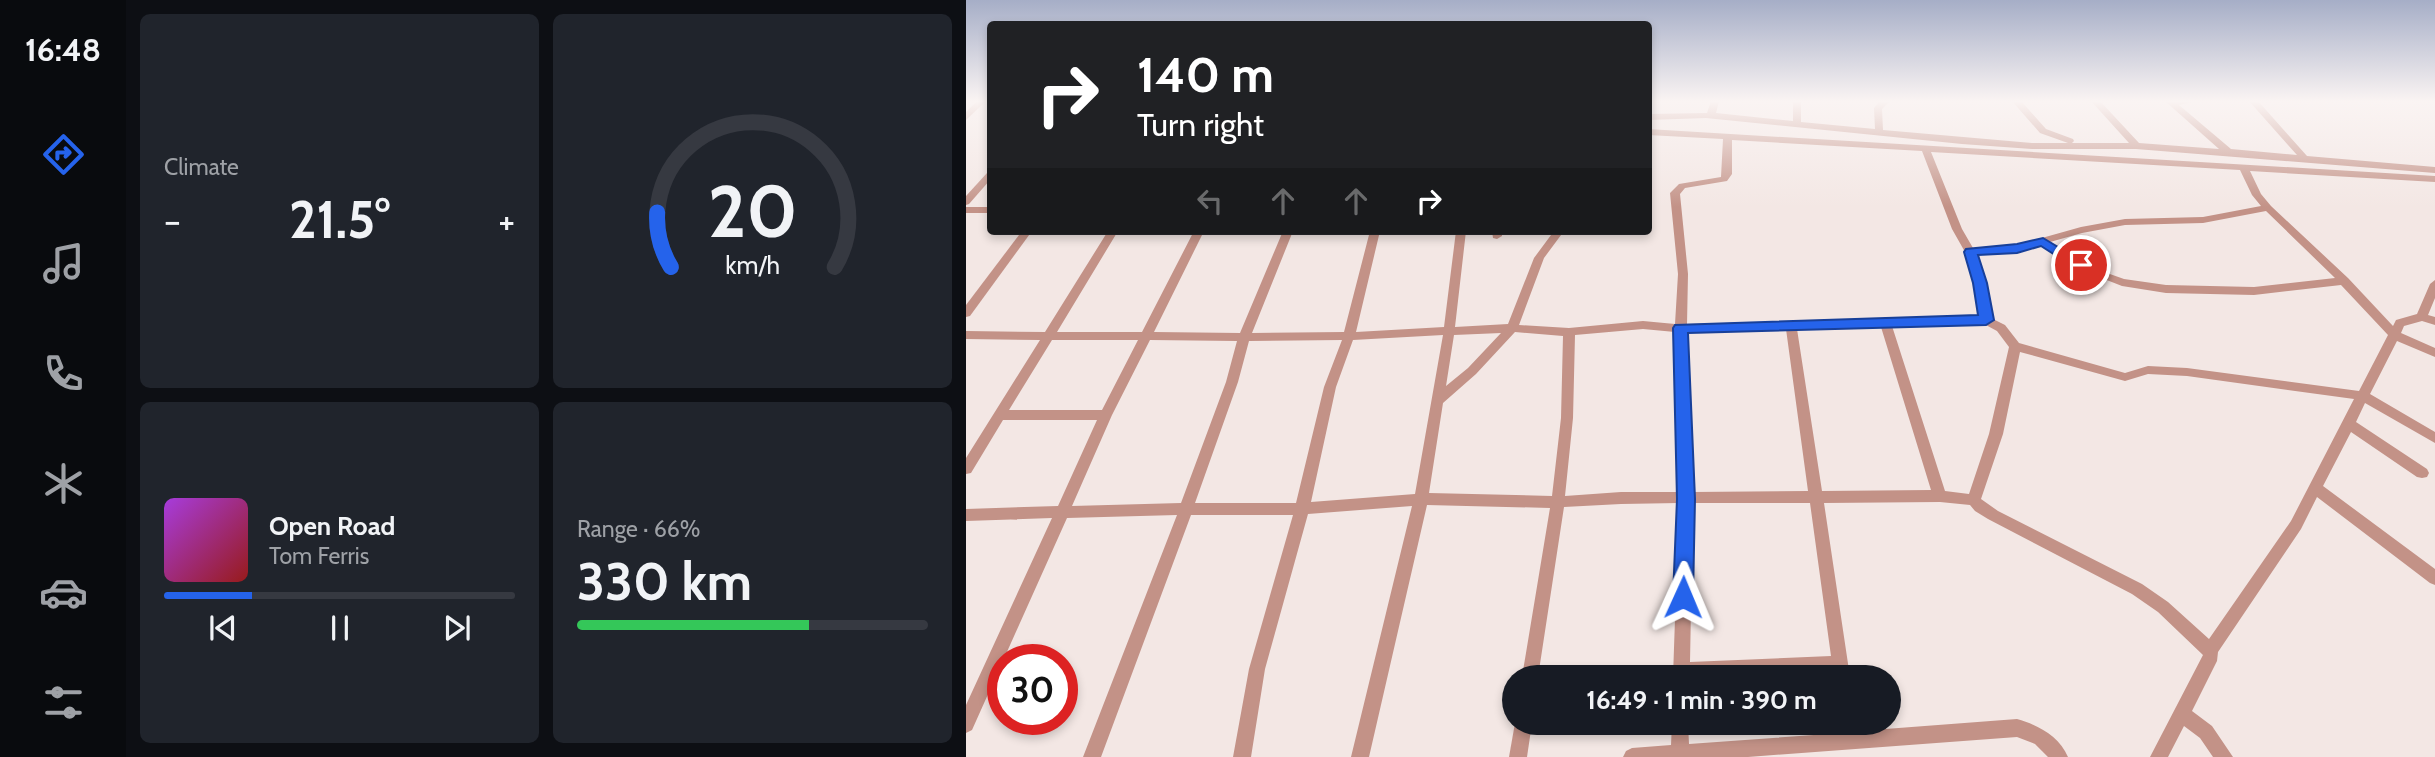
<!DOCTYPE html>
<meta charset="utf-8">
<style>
body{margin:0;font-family:Cabin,sans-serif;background:#20242c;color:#f1f3f6;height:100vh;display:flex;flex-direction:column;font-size:26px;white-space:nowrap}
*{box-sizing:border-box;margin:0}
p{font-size:23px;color:#9ea1a6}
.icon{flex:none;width:38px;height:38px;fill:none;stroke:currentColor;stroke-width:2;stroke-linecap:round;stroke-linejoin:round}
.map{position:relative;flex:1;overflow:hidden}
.side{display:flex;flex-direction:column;gap:14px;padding:14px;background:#0d0f14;width:840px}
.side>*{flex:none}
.top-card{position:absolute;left:21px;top:21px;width:665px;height:214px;border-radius:7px;box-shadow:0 4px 10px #0003;background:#202124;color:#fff;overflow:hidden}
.speed{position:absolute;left:21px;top:644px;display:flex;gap:14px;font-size:35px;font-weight:700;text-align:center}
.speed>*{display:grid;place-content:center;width:91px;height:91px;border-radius:50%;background:#171b24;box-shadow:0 4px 10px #0003;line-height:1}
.speed .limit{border:10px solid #d22;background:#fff;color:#111}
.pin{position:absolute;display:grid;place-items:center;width:60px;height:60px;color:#fff;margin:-30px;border:4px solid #fff;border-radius:50%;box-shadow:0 2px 7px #0007}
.me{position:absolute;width:77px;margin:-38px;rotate:1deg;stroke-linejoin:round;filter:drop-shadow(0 0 5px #0008)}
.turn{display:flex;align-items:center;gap:24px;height:147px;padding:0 35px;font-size:32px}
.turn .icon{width:91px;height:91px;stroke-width:2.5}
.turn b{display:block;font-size:49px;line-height:60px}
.lanes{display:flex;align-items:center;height:66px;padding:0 35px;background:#0003;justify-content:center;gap:35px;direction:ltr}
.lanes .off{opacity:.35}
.big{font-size:52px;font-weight:700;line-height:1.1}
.side .tile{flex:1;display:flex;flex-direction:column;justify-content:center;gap:10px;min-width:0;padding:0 24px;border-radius:10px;background:#20242c}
.side .dial{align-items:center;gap:0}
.dial svg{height:182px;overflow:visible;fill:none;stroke:#363941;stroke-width:7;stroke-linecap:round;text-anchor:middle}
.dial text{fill:#f1f3f6;stroke:none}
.song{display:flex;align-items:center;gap:21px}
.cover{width:84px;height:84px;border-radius:10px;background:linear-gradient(135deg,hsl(280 70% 55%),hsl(0 70% 35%))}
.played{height:7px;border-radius:4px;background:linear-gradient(90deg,#2563eb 25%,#363941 25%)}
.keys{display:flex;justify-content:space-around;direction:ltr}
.heat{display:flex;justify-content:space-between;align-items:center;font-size:38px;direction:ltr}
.charge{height:10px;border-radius:5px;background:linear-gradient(90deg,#34c759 66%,#363941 0)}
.side .tiles{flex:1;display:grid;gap:14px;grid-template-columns:repeat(2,1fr)}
.trip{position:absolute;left:536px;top:665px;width:399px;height:70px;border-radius:35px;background:#171b24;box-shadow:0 4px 10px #0003;font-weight:700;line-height:70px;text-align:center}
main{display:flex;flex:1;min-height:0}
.tabs{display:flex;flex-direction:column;width:126px;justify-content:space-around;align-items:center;background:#090b0e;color:#9ea1a6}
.tabs .icon{width:49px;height:49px}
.tabs .current{color:#2563eb}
.tabs b{font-size:32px;color:#f1f3f6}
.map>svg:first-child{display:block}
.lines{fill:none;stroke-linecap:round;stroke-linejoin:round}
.street{fill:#c39287;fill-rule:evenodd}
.route{fill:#2563eb;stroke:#184099;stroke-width:2}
</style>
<main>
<nav class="tabs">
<b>16:48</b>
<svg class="icon current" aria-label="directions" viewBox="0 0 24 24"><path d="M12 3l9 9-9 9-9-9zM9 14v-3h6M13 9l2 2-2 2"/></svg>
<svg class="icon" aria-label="music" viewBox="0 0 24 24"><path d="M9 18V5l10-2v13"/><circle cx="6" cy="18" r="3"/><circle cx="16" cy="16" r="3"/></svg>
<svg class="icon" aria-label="phone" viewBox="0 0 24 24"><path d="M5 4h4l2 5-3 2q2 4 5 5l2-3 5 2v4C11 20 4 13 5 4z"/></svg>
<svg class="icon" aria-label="climate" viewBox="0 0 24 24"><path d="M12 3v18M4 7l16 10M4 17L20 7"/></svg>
<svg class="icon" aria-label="car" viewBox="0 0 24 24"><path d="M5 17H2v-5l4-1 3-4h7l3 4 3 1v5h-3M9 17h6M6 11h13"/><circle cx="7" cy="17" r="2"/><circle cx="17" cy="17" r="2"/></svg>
<svg class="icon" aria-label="filters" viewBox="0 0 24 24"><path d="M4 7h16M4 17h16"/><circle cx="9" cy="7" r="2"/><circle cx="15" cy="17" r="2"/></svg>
</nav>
<section class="side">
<div class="tiles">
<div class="tile"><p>Climate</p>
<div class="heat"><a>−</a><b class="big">21.5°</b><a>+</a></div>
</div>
<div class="tile dial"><svg viewBox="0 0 100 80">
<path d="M14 69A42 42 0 1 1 86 69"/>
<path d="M14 69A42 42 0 0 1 8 45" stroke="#2563eb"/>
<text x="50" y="56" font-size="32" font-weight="700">20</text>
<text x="50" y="72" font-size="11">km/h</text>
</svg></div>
<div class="tile">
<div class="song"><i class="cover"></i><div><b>Open Road</b><p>Tom Ferris</p></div></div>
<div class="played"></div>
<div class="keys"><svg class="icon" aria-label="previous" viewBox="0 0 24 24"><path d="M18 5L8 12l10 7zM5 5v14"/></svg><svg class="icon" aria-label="pause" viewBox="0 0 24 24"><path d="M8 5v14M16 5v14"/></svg><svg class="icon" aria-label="next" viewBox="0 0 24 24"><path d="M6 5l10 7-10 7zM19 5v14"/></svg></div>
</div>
<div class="tile"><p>Range · 66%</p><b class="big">330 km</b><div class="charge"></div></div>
</div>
</section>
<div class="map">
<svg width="1469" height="757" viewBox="0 0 1469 757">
<rect width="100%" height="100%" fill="#f3e7e4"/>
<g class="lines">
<g class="street">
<polygon points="11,101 20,101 0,120 0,112"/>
<polygon points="745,101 753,101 750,113 827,121 827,101 835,101 835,122 909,129 908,108 914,101 924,101 916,109 917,130 1066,143 1102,143 1074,133 1046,101 1055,101 1080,129 1107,139 1108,141 1106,143 1163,143 1125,101 1134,101 1173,143 1253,149 1199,101 1231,101 1213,105 1265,149 1331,155 1283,101 1292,101 1341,156 1469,167 1469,173 1170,149 1066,149 996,144 740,118 682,120 682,114 741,113"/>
<path d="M682,129l787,47v6l-185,-11 11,23 10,12 77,72 45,48 3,-6 21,-6 13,-30 5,-4v18l-7,17 7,2v8l-13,-4 -18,5 -3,7 34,15v9l-38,-16 -27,53 65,38v11l-70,-40 -9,19 71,47 2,4 -2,4 -5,1 -5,-1 -66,-45 -28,54 112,83v16l-5,-2 -113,-86 -16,32 -83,123 -1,9 -25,50 20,15 21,31h-20l-13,-19 -16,-12 -16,31h-18l53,-102 -45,-43 -26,-18 -144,-75 -13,-8 -5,-6 -30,-3 -116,1 26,174h-16l-1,-6 -160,6 6,-174 -58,1 -57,3 -26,170h-16l28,-169 -123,-3 -58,252h-18l61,-251 -104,8 -43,155 -14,88h-18l16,-88 44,-154h-102l-90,242h-18l94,-242 -110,3 -95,212 -6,3v-28l86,-187 -86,3v-12l92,-3 39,-86h-94l-32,53 -5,1v-16l74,-118 -74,-1v-8l79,1 63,-101h10l-61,101h85l52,-101h10l-50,101 86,1 43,-102h10l-41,102 92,-1 26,-101h10l-24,101 88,-5 12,-96h10l-11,96 53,-3 26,-66 20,-27h10l-20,27 -25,67 50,3 74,-7 32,3 3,-50 -8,-81 9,-9 42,-7 2,-38 -75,-4zM766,140l190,11 30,78 13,23 10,31 5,33 -91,3 -4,-2 -4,2 -194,5 1,-50 -8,-80 5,-6 42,-7 5,-7zM965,152l309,18 12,25 9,11 -58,11 -78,2 -44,8 -64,18 -44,3 -11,-19zM1300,211l69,67 -81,9 -88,-2 -42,-6 -17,-6 -22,-10 -35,-21 32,-9 43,-8 78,-2zM1074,245l37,22 22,10 23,9 44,7 88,2 87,-10 47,50 -29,56 -172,-23 -39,-2 -23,7 -106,-30 -14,-18 -14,-7 -6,-35 -9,-28 41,-4zM1018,324l13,7 12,16 -20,87 -20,60 -24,-3 -53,-165zM915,327l50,163 -109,1 -25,-162zM677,329l32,3 4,160h-58l-56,4 8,-78 2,-83zM820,329l22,162 -115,1 -6,-160zM549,332l48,4 -2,82 -9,78 -123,-3 14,-90 33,-29zM535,333l-33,35 -22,18 8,-51zM477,335l-28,159 -104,8 25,-115 17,-47zM86,340h86l-36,70h-93zM184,340l87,1 -11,41 -45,121 -109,3 40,-91zM376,340l-18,47 -28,116h-101l43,-121 11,-41zM1054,352l105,29 23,-7 39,2 167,23 -63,122 -82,118 -41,-37 -26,-18 -144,-73 -17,-12 22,-65zM727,503h117l21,153 -141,6z"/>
<polygon points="24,172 24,180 3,204 0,205 0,196 21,173"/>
<rect x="0" y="207" width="24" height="6"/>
<polygon points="56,231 66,231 4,316 0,317 0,305"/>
<polygon points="526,231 536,231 536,236 531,239 527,238"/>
<path d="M1051,719c21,6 42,17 51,38h-20l-13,-13 -18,-7 -269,20h-125l3,-6 6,-3 39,-3 1,-22h16l1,21 153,-11 -1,-10h16l2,8z"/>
<polygon points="549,723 566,723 561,757 543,757"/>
</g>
</g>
<linearGradient id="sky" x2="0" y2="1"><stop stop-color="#a6aec7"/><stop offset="0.49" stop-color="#faf4f3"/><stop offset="1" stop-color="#faf4f3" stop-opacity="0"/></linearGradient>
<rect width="1469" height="207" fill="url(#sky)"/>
<polygon class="route" points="1077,238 1122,265 1115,270 1111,269 1075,246 1051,253 1012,255 1021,283 1028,320 1020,325 722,333 729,499 727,597 724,603 717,606 710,603 707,597 711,499 707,328 709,325 1012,315 1007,283 998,252 1000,249 1051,244"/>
</svg>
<div class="speed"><div class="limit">30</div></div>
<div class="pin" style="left:1115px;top:265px;background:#d93025"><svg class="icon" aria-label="arrive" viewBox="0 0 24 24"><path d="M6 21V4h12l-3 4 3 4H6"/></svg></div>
<svg class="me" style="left:717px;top:597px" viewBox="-20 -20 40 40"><path d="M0-17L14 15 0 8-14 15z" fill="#2563eb" stroke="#fff" stroke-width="4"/></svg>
<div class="trip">16:49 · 1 min · 390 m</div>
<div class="top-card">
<div class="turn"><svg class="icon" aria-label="right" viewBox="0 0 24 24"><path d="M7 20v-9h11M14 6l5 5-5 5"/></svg><div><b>140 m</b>Turn right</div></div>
<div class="lanes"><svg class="icon off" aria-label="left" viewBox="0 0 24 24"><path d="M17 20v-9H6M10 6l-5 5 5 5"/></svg><svg class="icon off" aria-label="ahead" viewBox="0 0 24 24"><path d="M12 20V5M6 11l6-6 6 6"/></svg><svg class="icon off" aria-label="ahead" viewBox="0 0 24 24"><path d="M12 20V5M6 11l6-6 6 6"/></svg><svg class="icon" aria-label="right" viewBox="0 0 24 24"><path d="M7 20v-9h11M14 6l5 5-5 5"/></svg></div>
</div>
</div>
</main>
